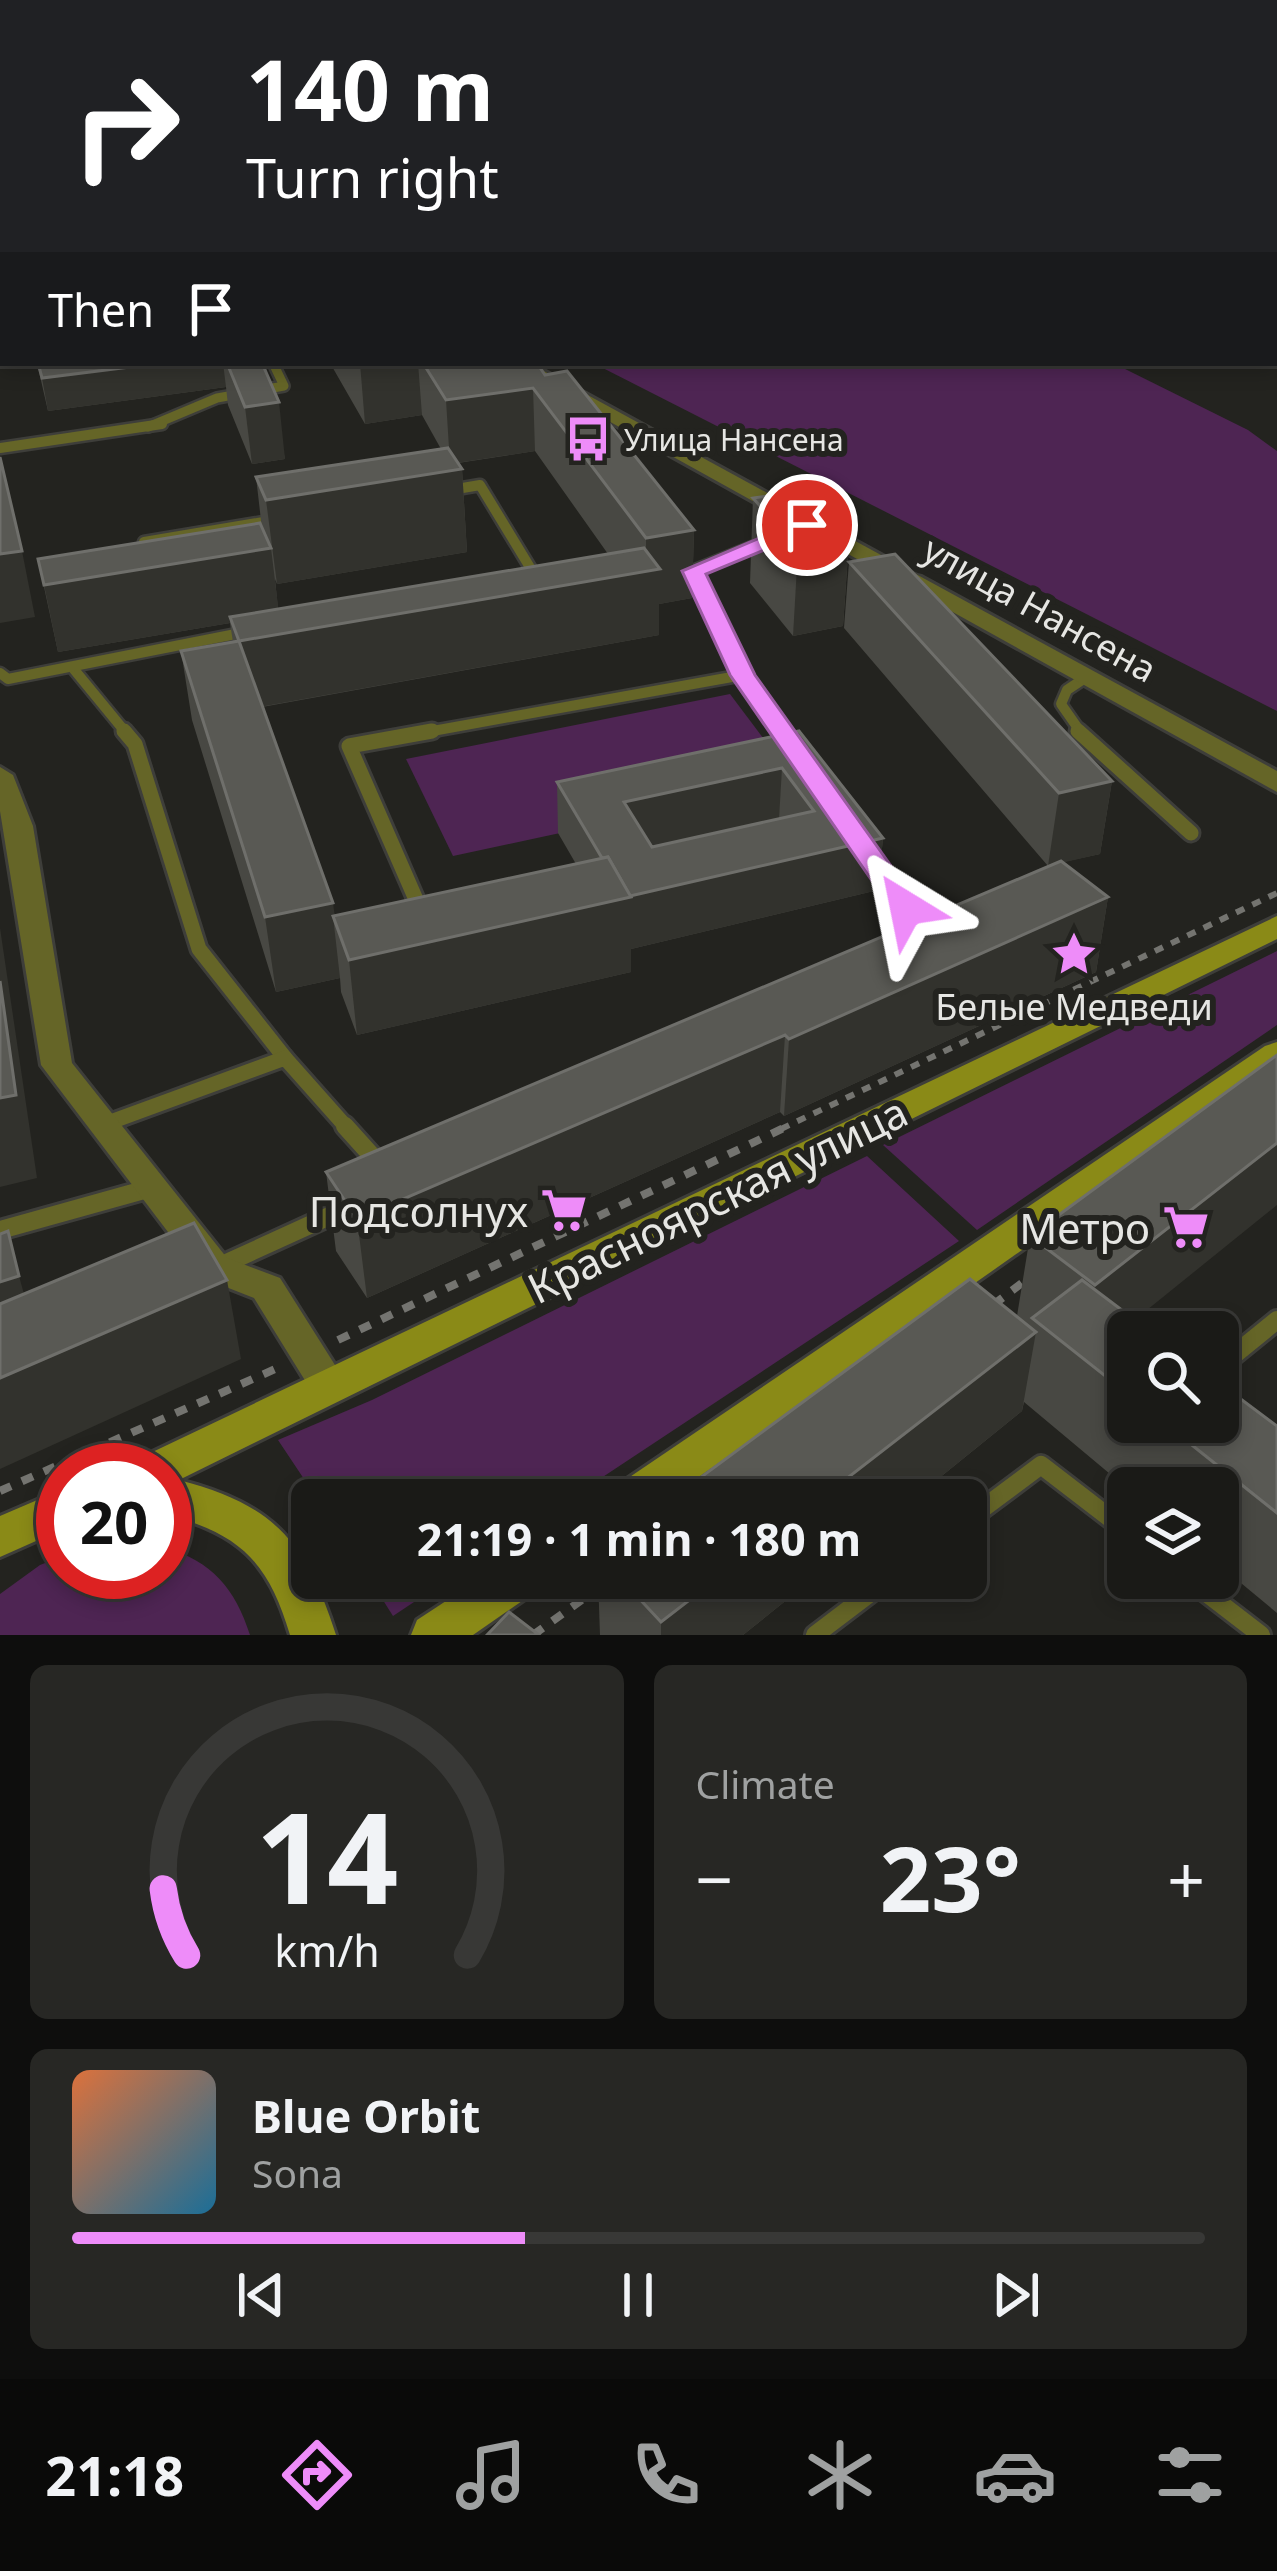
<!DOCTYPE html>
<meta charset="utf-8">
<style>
body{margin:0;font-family:"Noto Sans",sans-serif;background:#272724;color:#f1f3f6;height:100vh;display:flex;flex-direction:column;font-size:45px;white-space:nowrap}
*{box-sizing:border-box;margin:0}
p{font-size:39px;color:#9fa1a1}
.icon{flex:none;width:66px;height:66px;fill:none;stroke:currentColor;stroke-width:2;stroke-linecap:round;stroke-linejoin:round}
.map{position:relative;height:1635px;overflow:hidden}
.drawer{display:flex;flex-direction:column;gap:30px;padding:30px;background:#0e0e0d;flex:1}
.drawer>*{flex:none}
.banner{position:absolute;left:0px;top:0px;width:1278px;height:366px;box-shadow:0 6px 18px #0003,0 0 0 3px #383836;background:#202124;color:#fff;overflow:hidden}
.fabs{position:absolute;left:1107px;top:1311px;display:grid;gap:24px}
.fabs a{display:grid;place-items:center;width:132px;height:132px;border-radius:18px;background:#1a1a17;box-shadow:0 6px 18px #0003,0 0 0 3px #383836;font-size:60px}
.speed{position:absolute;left:36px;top:1443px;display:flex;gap:24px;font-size:60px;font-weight:700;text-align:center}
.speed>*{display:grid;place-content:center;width:156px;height:156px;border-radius:50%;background:#1a1a17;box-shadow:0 6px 18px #0003,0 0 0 3px #383836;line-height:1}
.speed .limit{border:18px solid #d22;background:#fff;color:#111}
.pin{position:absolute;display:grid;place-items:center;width:102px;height:102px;color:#fff;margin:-51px;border:6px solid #fff;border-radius:50%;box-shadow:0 3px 12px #0007}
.me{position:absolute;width:132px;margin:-66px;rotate:325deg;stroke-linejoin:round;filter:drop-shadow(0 0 9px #0008)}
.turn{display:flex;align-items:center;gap:42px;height:252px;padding:0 48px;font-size:54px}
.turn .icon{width:156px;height:156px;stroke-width:2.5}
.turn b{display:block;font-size:84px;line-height:102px}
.then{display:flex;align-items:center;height:114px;padding:0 48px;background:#0003;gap:24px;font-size:45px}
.big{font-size:90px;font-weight:700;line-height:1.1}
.drawer .widget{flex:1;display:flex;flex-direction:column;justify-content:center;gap:18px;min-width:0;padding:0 42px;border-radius:18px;background:#272724}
.drawer .dial{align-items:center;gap:0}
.dial svg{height:312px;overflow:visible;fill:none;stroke:#383836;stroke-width:7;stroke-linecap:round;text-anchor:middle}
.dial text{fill:#f1f3f6;stroke:none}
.song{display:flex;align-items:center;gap:36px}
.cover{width:144px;height:144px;border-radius:18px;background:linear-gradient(135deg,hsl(20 70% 55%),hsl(200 70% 35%))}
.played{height:12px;border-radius:6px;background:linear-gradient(90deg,#ee8cf9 40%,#383836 40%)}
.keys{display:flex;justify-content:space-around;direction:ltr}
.heat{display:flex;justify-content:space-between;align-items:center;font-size:66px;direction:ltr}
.drawer .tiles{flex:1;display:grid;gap:30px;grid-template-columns:1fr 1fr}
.widget:last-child{grid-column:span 2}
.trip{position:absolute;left:291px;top:1479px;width:696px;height:120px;border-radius:18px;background:#1a1a17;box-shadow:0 6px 18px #0003,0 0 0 3px #383836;font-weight:700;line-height:120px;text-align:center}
.dock{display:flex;height:192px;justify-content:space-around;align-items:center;background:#0a0a09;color:#9fa1a1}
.dock .icon{width:84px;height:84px}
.dock .on{color:#ee8cf9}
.dock b{font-size:54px;color:#f1f3f6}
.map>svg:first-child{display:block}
.built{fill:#2c2c21}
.green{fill:#4e2553}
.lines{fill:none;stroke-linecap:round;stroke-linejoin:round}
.service-far4-casing{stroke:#3e3e3a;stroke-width:10}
.service-far3-casing{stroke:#3e3e3a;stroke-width:14}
.service-far2-casing{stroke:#3e3e3a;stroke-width:15}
.service-far1-casing{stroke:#3e3e3a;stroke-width:21}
.service-casing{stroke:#3e3e3a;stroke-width:24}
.minor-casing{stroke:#3e3e3a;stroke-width:6}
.tertiary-casing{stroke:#3e3e3a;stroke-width:6}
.secondary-casing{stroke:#3e3e3a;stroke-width:6}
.path-far1{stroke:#747470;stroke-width:6;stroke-dasharray:9 9;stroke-linecap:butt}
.path{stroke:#747470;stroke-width:8;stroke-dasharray:12 12;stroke-linecap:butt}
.service-far4{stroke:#656527;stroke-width:8}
.service-far3{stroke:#656527;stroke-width:9}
.service-far2{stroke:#656527;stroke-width:10}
.service-far1{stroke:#656527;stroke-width:15}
.service{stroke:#656527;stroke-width:18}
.minor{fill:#656527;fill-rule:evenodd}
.tertiary{fill:#656527;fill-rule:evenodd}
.secondary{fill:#8a8a17;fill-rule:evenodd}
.wall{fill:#484843;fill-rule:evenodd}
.shaded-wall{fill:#32322d}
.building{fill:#595954;stroke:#6f6f6b;stroke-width:3;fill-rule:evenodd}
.route{fill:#ee8cf9;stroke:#9b5ba2;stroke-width:3}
.labels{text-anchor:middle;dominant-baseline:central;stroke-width:12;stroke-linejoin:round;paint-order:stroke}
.far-poi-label{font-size:30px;fill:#e6e6e3;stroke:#23231f;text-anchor:start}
.street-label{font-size:36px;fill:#e6e6e3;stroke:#23231f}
.poi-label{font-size:36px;fill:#e6e6e3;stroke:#23231f}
.near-street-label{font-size:42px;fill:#e6e6e3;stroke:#23231f}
.near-poi-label{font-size:42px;fill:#e6e6e3;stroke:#23231f;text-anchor:end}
</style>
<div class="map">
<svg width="1277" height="1635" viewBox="0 0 1277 1635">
<rect width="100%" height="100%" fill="#23231f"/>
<polygon class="built" points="0,0 641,0 3,3 3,71"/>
<g class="green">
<polygon points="593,363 1113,363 1248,430 1277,451 1277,711"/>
<polygon points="730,694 796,782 453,856 406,759"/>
<polygon points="1277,951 1277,1025 977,1230 883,1145"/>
<polygon points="867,1156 959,1241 568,1500 318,1500 278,1440 372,1400"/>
<path d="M165,1547c47,15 70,41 85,88h-250v-41l40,-29 23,-9v16h102z"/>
<polygon points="369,1578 450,1578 393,1616"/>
</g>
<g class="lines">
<g class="service-far4-casing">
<g id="service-far4">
<polyline points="252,3 275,0"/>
<polyline points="1148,3 1159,0"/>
</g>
</g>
<g class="service-far3-casing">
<polyline id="service-far3" points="148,427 217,398 284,386 273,363"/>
</g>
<g class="service-far2-casing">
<g id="service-far2">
<polyline points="0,448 162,424"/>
<polyline points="445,491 480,485 534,574 526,575"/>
<polyline points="144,542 275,520"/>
<polyline points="72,667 127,734"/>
<polyline points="0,673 8,679 246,632"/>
<polyline points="743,675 693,571 769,540"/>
<polyline points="416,734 743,675 784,734"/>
<polyline points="1082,734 1061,704 1067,690 1085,678"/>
</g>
</g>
<g class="service-far1-casing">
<g id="service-far1">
<polyline points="124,731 135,744 199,949 285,1058"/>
<polyline points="782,731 792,746"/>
<polyline points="1078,731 1191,833"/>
<polyline points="870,857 926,937"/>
<polyline points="421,911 349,746 432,731"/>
<polyline points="105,1124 285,1058 348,1129"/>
</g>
</g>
<g class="service-casing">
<g id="service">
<polyline points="345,1126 381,1166"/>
<polyline points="0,1230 151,1188"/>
<polyline points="220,1266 347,1208"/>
<polyline points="1218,1368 1277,1320"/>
<polyline points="966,1521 1041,1465 1128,1532"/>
<polyline points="1187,1578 1261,1635"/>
<polyline points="815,1635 890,1578"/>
</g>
</g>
<g class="minor-casing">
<polygon id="minor" points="0,767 13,775 33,826 72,1063 227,1258 280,1278 340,1373 346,1384 340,1395 327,1399 314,1395 254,1298 203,1278 41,1065 0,811"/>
</g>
<g class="tertiary-casing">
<g id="tertiary">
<rect x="0" y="77" width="3" height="9"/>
<polygon points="504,363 529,363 1277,771 1277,792"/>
</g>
</g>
<g class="secondary-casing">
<g id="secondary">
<path d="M1277,916v23l-1098,541c97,25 128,64 157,155h-46c-22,-74 -50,-101 -125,-121v-44h-30l7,-13z"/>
<polygon points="1277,1042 1277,1071 666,1500 609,1500 615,1487 1265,1046"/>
<polygon points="63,1489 63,1529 0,1557 0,1516"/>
<polygon points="481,1578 542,1578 535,1592 473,1635 411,1635 417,1620"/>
</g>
</g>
<polyline class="path-far1" points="781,1129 1277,893"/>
<g class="path">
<polyline points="993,1305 1026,1280"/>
<polyline points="338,1340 788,1126"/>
<polyline points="0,1491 282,1366"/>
<polyline points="533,1635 612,1578"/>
</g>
<use href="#service-far4" class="service-far4"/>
<use href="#service-far3" class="service-far3"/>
<use href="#service-far2" class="service-far2"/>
<use href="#service-far1" class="service-far1"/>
<use href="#service" class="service"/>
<use href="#minor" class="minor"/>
<use href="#tertiary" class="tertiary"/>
<use href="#secondary" class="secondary"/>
</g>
<g class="wall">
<polygon points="418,0 446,0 445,3 418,3"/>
<polygon points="1097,0 1145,0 1144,3 1100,3"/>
<polygon points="37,363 265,363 285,459 252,464 228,405 226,387 48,411"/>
<path d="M330,363h207l8,12 149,155 -2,68 -33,6v31l-397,72 73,209 241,-52 -18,-31 -1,-51 242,-51 84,107 -5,52 -247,59v23l-274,63 -16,-43 -1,-14 -64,14 -84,-272 -11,-69 52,-9 -3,-19 -172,29 -20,-93 224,-30 -6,-52 185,-28 -19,-34 -57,9zM535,451l73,103 -330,55 -3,-30 2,5 190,-32 -5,-83 -4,-6z"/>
<polygon points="753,498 849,540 843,626 793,636 750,583"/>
<polygon points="849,562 1112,781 1100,854 1063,862 1108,897 1096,972 784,1116 780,1112 367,1298 336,1251 326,1172 1054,864 1048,866 844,628"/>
<polygon points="1277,1055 1128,1332 1128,1422 1218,1422 1277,1426 1277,1613 1218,1564 1218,1488 1128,1489 1024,1402 1022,1411 912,1500 670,1500 1017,1316 1030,1236"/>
<polygon points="598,1578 814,1578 743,1635 600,1635"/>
</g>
<g class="shaded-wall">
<polygon points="3,259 3,319 0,319 0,260"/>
<polygon points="162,363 223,363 226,387 48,411 42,378"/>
<polygon points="360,363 418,363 422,415 365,424"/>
<polygon points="533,388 535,451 450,464 446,400"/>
<polygon points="279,402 285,459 252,464 245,407"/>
<polygon points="462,469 467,552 277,584 266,500"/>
<polygon points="694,530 692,598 659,604 659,635 248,709 239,641 646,571 646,538"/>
<polygon points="849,540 843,626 793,636 798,549"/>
<polygon points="271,548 279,614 230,617 230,623 58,652 44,585"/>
<polygon points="22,551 35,617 0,623 0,554"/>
<polygon points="782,768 779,819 624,853 624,802"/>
<polygon points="1112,781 1100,854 1048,866 1059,793"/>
<polygon points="883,838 878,890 631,949 631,972 357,1035 349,960"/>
<polygon points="1108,897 1096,972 784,1116 789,1039"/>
<polygon points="333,903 336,925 333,916 340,978 276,992 265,917"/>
<polygon points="0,928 37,1178 0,1187"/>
<polygon points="785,1035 780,1112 367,1298 357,1219"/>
<polygon points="1277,1143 1277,1205 1085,1360 1081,1356 1095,1285"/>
<polygon points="19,1276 27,1305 0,1314 0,1282"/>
<polygon points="227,1280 241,1359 0,1469 0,1378"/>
<polygon points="1036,1332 1022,1411 912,1500 819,1500"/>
<polygon points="718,1578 814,1578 743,1635 661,1635 661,1622"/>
</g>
<g class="building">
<polygon points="281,0 368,0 368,3 283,3"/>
<polygon points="1167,0 1266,0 1268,3 1167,3"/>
<polygon points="0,92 3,100 3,259 0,260"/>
<polygon points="38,363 162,363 42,378"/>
<polygon points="227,363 262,363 279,402 245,407"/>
<polygon points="423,363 537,363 545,375 567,371 694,530 646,538 533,388 446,400"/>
<polygon points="448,448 462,469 266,500 256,477"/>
<polygon points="0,457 22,551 0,554"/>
<polygon points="804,491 849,540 798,549 753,498"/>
<polygon points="260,523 271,548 44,585 38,559"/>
<polygon points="644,548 660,569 239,641 230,617"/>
<polygon points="895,554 1112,781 1059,793 849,562"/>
<polygon points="239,641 333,903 265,917 181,651"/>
<path d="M799,731l84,107 -253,58 -22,-39 -6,1 -45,-76zM782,768l32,43 -162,36 -28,-45z"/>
<polygon points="608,857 631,897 349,960 333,916"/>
<polygon points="1061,861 1108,897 789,1039 785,1035 357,1219 326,1172"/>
<polygon points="0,981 16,1095 0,1098"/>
<polygon points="1277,1055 1277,1143 1095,1285 1030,1236"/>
<polygon points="194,1223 227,1280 0,1378 0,1304"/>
<polygon points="8,1231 19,1276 0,1282 0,1234"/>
<polygon points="970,1279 1036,1332 819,1500 670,1500"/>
<polygon points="1082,1280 1151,1332 1128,1332 1128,1394 1032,1318"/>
<polygon points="1218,1382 1277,1426 1277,1513 1163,1422 1218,1422"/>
<polygon points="620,1578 718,1578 661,1622"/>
<polygon points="509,1612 539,1635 487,1635"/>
</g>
<polygon class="route" points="807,518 815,520 815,529 706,574 755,675 916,901 920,908 916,914 895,914 730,675 682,571"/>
<defs>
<g id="bus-bare" transform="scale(3.6)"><path d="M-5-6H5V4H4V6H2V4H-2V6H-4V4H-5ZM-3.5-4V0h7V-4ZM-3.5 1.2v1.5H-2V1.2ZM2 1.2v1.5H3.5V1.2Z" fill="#ee8cf9" stroke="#23231f" stroke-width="2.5" paint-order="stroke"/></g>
<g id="sight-bare" transform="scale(3.6)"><path d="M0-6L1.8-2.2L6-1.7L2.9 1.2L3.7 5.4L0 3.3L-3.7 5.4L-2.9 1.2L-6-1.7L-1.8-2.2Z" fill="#ee8cf9" stroke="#23231f" stroke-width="2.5" paint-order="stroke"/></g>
<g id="supermarket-bare" transform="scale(3.6)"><path d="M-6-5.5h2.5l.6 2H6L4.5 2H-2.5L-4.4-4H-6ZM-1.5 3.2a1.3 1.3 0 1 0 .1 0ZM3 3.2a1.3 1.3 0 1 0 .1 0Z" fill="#ee8cf9" stroke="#23231f" stroke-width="2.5" paint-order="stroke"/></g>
</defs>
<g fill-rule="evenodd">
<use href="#bus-bare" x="588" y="439"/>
<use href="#sight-bare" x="1074" y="954"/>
<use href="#supermarket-bare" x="564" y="1210"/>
<use href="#supermarket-bare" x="1186" y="1227"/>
</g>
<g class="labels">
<g class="far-poi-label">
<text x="624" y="439">Улица Нансена</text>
</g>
<g class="street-label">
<text transform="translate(1040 609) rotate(29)">улица Нансена</text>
</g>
<g class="poi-label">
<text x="1074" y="1006">Белые Медведи</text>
</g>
<g class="near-street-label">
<text transform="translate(717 1199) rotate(-26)">Красноярская улица</text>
</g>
<g class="near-poi-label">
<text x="528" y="1210">Подсолнух</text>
<text x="1150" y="1227">Метро</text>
</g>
</g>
</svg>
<div class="fabs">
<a><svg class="icon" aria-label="search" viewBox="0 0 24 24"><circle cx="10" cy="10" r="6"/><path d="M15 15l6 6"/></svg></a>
<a><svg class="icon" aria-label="layers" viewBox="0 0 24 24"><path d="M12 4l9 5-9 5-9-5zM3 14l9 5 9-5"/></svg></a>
</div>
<div class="speed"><div class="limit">20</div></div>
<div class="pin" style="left:807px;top:525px;background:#d93025"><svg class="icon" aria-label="arrive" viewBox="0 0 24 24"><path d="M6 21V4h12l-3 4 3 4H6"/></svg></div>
<svg class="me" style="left:906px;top:908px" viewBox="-20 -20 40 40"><path d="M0-17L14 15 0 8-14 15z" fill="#ee8cf9" stroke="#fff" stroke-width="4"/></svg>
<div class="trip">21:19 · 1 min · 180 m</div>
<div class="banner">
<div class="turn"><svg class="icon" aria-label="right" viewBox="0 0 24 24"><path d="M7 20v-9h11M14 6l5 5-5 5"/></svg><div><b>140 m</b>Turn right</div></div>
<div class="then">Then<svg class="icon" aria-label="arrive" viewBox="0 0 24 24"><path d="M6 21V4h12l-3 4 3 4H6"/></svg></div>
</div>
</div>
<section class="drawer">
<div class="tiles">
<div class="widget dial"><svg viewBox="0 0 100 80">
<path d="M14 69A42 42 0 1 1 86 69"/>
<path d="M14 69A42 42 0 0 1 8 52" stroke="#ee8cf9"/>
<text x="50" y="56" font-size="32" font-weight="700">14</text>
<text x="50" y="72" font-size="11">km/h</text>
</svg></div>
<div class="widget"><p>Climate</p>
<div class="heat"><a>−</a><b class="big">23°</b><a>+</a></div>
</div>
<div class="widget">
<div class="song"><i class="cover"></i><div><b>Blue Orbit</b><p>Sona</p></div></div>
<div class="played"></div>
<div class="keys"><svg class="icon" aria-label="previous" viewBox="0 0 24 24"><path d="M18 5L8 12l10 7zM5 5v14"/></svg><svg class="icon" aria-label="pause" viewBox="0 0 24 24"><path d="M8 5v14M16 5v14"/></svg><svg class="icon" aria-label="next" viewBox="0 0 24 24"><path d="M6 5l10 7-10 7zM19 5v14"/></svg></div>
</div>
</div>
</section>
<nav class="dock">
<b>21:18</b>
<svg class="icon on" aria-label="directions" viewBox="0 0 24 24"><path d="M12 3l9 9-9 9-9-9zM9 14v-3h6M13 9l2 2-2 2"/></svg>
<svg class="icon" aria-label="music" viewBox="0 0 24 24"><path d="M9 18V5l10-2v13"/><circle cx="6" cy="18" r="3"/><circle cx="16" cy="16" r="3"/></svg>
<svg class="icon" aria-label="phone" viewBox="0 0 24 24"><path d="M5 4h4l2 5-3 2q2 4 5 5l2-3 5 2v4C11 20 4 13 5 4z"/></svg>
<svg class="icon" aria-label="climate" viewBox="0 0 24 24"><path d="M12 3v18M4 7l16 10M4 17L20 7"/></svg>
<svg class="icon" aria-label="car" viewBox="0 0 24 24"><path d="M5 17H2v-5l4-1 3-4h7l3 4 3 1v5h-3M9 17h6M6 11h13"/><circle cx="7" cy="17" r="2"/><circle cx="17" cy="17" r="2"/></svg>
<svg class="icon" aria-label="filters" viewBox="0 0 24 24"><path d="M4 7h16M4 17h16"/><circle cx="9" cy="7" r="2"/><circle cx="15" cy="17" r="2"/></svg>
</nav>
